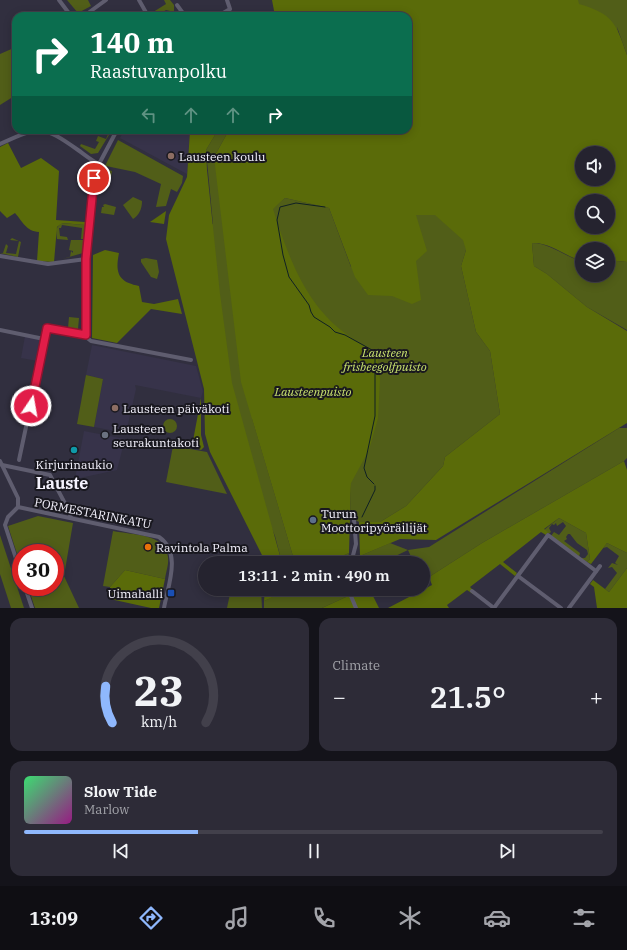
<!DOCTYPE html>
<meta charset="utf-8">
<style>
body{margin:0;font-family:"IBM Plex Serif",serif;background:#2d2b37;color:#f1f3f6;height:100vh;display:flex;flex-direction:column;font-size:15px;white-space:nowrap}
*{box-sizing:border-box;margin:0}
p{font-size:13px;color:#a3a4aa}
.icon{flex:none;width:22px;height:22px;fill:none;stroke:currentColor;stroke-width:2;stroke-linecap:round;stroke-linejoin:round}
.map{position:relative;height:608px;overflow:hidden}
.details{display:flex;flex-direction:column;gap:10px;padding:10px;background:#14131a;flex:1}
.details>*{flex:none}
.hud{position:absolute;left:12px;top:12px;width:400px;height:122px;border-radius:12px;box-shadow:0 2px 10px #0003,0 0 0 1px #42404b;background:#0b6e4f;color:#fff;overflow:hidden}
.tools{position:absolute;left:575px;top:146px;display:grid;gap:8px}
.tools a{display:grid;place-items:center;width:40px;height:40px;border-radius:50%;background:#25232f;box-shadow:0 2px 10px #0003,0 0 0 1px #42404b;font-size:20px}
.speed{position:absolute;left:12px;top:544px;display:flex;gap:8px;font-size:20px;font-weight:700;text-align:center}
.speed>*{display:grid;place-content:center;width:52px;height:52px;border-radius:50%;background:#25232f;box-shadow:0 2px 10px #0003,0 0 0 1px #42404b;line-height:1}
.speed .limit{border:6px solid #d22;background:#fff;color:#111}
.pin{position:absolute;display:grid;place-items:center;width:34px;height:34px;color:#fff;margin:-17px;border:2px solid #fff;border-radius:50%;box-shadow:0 1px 4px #0007}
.me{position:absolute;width:44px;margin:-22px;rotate:12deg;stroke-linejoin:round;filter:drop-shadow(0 0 3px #0008)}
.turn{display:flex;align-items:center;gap:14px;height:84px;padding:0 12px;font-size:18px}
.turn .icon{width:52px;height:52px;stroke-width:2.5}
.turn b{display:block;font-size:28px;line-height:34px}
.lanes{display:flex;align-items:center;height:38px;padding:0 12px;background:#0003;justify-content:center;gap:20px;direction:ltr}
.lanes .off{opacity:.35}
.big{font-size:30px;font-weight:600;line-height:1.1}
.details .tile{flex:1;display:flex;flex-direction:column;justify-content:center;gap:6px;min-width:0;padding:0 14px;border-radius:12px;background:#2d2b37}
.details .dial{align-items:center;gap:0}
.dial svg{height:104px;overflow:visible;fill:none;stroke:#42404b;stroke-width:7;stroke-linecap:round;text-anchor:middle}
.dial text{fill:#f1f3f6;stroke:none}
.song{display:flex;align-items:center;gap:12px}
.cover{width:48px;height:48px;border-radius:6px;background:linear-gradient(135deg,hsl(140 70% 55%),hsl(310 70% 35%))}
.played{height:4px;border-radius:2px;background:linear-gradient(90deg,#8fb8fd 30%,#42404b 30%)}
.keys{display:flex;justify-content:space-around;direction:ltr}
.heat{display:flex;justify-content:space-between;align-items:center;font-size:22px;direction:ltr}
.details .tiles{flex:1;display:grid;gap:10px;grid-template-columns:1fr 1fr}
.tile:last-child{grid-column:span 2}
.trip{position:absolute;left:198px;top:556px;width:232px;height:40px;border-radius:20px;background:#25232f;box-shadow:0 2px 10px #0003,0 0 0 1px #42404b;font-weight:600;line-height:40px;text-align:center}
.tab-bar{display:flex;height:64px;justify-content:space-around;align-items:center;background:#0f0e13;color:#a3a4aa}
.tab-bar .icon{width:28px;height:28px}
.tab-bar .current{color:#8fb8fd}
.tab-bar b{font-size:18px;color:#f1f3f6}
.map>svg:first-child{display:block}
.built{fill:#37334a}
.green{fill:#515e18;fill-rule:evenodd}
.forest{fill:#5a6b09;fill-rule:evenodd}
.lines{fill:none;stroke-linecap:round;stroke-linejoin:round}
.stream{stroke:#102024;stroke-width:1}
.minor{stroke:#5f5d6f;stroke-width:4}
.route-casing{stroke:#92132f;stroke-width:10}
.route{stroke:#e11d48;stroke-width:7}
.education-dot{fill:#8d6e63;stroke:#19181f;stroke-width:1.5}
.worship-dot{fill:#6b7280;stroke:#19181f;stroke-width:1.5}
.culture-dot{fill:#0f9aa8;stroke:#19181f;stroke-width:1.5}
.service-dot{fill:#5c6f8a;stroke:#19181f;stroke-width:1.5}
.food-dot{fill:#e8710a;stroke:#19181f;stroke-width:1.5}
.transit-dot{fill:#1a4fb4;stroke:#19181f;stroke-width:1.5}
.labels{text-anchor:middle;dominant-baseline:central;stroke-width:4;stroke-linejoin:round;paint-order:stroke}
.poi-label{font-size:12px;fill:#f5f3fe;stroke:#19181f;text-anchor:start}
.park-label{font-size:12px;font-style:italic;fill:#c9e26f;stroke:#19181f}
.street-label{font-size:12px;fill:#f5f3fe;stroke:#19181f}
.district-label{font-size:16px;font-weight:bold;fill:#f5f3fe;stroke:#19181f}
</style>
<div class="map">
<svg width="627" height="608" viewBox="0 0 627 608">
<rect width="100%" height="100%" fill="#312f3f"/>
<g class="built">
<polygon points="124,130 190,130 187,174 120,138"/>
<polygon points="25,336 42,340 38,361 21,358"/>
<polygon points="92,345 196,366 203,391 201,398 135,385 136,389 126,433 94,427 103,379 86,375"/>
<polygon points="84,431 125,439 117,470 75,479"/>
</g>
<g class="green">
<polygon points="67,0 88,0 91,6 78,13"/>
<polygon points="164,0 170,0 174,5 174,12 166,10 156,16 152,16 150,14 166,4"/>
<path d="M563,0h64v55l-10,-28 8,40 -17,182h-26l-33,-8 -83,9 -5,16 15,66 14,19 10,63 -55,43 -2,9 -37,40 -26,16h-21l-9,-5 1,-34 -99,-65 43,145h-13l-7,-27 -48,-112 -30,-195 16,-5 -7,-74 12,-20h11l-15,27 58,52 13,-11 44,10 22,59 65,-52h8l-16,-85zM582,153h26v26h-26zM582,201h26v26h-26z"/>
<polygon points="16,47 16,95 0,105 0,54"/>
<polygon points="110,130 112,130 98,153 91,154 80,146 81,144 95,149 99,142 96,141 98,136 106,139"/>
<polygon points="118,140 183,176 182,183 177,192 171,189 166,206 156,207 161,184 135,172 106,166 106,169 112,171 111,177 103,170"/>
<path d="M133,197l9,4c0,8 -3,14 -9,18l-10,-14z"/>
<polygon points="105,204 116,207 114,215 101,213 102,207 104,207 103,205"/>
<polygon points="61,223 85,225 84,239 81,239 82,228 62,225 61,228 59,228 60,236 67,237 68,240 57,239 56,229"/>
<polygon points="12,238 21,242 18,257 0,253 3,253 6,244 8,246 6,253 16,254 19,241 10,240"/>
<polygon points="71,240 84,240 83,253 62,259 70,257 71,251 73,253 73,251 69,250"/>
<path d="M532,243c19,0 32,14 50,18v14h26v-15l19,2v68l-40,-23 -40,-33 -13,-8z"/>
<polygon points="146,258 157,260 159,272 157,279 151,277 141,262 141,259"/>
<polygon points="69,317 79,318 78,329 68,328"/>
<polygon points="86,375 103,379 94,427 77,424"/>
<circle cx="170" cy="426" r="7"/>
<polygon points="619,428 627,428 627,458 624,461 482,543 429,577 423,568 423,563 414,563 408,550 381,563 357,563 360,556 390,543 408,550 429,547"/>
<polygon points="173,446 207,452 227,494 166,482"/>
<polygon points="38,516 73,523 64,576 79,608 35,608 28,587 55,587 55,553 21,553 21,566 8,526"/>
<polygon points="559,518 586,533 590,559 587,562 581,558 585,558 588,554 587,550 577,543 570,534 568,534 566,537 567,539 564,541 580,553 579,557 551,536 554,532 559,535 566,526 563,522 557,526 556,523 554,525 552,524 549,528 551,532 547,535 544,530"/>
<path d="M113,531c19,4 52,2 55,26 1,7 -2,15 -3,22l-40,-9 -15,17 -7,-1z"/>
<polygon points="0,535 24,608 11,608 0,574"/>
<polygon points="607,543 627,553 627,568 609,592 605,589 617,573 612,567 608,568 612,563 618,565 615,563 619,556 607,547 603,548"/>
<polygon points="349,553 347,563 326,563"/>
<polygon points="231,589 261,589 262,608 227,608"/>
<polygon points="289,589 344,589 346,597 322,608 264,608 264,601"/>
</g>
<g class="forest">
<path d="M272,0h306l1,4c34,10 37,19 48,51v207l-19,-2v-11h-26l-1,12c-17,-6 -32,-19 -49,-18l2,23 13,8 40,33 40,24v92l-191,117 -36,-1 -40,17 -1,-34h21l26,-16 37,-40 2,-9 55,-43 -10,-63 -14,-19 -15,-66 5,-16 -3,-10 -28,-25h-19l11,36 -11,10 5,39 -9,4 -20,-8 -24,-1 -13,-18 -26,-69 -44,-10 -12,11c14,44 31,92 68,121 11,9 24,16 36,24l3,26 -2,38 -9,32 -18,33 -2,70 -23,10h-31l-54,-181 -27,-225 15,-27h179v-114h-133zM582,153h26v26h-26zM582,201h26v26h-26z"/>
<polygon points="190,130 218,130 206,150 207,170 220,294 232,383 282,563 266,563 210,452 205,434 204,389 166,239 169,215 187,177"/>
<path d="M8,143l13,25 20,-10 18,13 -3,49 29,2v3l-23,-2 -5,4 -3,35 -17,-1 2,-29c-13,-1 -16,-10 -24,-19l-8,5 -7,-7v-64z"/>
<polygon points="166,211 164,224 150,222"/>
<path d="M105,250l14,3c-4,20 -1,29 20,33l3,16 12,2 24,-5 4,15 -31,-5 -34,34 -25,-5 1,-83z"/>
<polygon points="201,398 201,435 204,447 201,450 192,446"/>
<polygon points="624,461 627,470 627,553 607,543 591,564 587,562 590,559 586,533 559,518 544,529 548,532 546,535 541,532 503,562 517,573 515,576 500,564 470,587 474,591 473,594 467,590 447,605 449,608 388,608 432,585 429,577 482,543"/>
<polygon points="627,568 627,608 597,608 594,587 590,584 593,580 609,592"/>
<polygon points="125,570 165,579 159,608 151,608 110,599 110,587"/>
<polygon points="265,589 289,589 289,590 264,601"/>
<polygon points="370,590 379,608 322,608 346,597"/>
</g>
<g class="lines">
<g class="stream">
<polyline points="325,207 296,203 280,207 277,220 283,255 289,277 309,305 311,312 314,317 330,327 335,332 345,335 372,350 375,355 375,416 364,468 367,477 374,484"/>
<polyline points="362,517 375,490 375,486"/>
</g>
<g class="minor">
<polyline points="59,0 71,16"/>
<polyline points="139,0 148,16"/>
<polyline points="177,5 185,16"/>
<polyline points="84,16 106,0"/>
<polyline points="218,16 230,9 227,0"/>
<polyline points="117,130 99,164 92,187 86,259 86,337 91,341 191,360"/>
<path d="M0,144c39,-18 43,-19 78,6 7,5 14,11 21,14"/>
<polyline points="0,256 48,264 86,259"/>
<polyline points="0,330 44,339"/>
<polyline points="19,460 47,328 85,335"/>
<polyline points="0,461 18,498 18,507"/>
<polyline points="2,465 50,475 69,511 71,518"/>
<path d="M18,507l141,30c23,16 9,48 5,71"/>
<polyline points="18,507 8,517 5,525 21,574"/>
<polyline points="351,563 356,544 354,520"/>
<polyline points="518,576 561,608"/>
<polyline points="25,587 32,608"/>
<polyline points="348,589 356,608"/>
<polyline points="472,591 494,608"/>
<polyline points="494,608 548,535 596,571"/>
<polyline points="569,608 600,566"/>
</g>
</g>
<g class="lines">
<g class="route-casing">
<polyline id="route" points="31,406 47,328 86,335 86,259 94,178"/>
</g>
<use href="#route" class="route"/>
</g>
<g class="education-dot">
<circle cx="171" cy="156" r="4"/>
<circle cx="115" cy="408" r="4"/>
</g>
<circle class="worship-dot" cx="105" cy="435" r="4"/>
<circle class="culture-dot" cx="74" cy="450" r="4"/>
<circle class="service-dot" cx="313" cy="520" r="4"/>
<circle class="food-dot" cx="148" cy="547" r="4"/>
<rect class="transit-dot" x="167" y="589" width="8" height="8" rx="2"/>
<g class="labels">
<g class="poi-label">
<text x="179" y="156">Lausteen koulu</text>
<text x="123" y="408">Lausteen päiväkoti</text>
<text x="113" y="428">Lausteen<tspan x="113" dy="14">seurakuntakoti</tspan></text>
<text x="74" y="464" text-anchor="middle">Kirjurinaukio</text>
<text x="321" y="513">Turun<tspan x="321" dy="14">Moottoripyöräilijät</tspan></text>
<text x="156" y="547">Ravintola Palma</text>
<text x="163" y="593" text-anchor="end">Uimahalli</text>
</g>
<g class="park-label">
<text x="385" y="352">Lausteen<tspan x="385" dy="14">frisbeegolfpuisto</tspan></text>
<text x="313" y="391">Lausteenpuisto</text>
</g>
<g class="street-label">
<text transform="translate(93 513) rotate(11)">PORMESTARINKATU</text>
</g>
<g class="district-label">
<text x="62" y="483">Lauste</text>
</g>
</g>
</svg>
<div class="tools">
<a><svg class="icon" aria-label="sound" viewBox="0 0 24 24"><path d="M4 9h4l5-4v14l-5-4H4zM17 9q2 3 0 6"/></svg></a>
<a><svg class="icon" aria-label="search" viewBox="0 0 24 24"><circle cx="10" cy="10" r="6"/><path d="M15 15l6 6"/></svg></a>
<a><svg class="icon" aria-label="layers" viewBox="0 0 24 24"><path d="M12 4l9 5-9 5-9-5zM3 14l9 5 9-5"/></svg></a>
</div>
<div class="speed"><div class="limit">30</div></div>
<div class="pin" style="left:94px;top:178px;background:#d93025"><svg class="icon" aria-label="arrive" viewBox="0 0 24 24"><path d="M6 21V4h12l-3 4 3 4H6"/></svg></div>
<svg class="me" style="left:31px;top:406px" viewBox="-20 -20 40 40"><circle r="17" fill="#e11d48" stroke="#fff" stroke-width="3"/><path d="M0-11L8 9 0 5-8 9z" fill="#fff"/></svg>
<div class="trip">13:11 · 2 min · 490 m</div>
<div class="hud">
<div class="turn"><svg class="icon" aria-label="right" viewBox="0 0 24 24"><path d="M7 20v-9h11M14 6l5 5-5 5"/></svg><div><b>140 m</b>Raastuvanpolku</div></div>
<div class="lanes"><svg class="icon off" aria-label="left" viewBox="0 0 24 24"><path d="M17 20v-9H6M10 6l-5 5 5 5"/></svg><svg class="icon off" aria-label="ahead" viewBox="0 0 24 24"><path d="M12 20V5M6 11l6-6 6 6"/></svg><svg class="icon off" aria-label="ahead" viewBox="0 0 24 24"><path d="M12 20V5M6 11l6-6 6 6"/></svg><svg class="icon" aria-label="right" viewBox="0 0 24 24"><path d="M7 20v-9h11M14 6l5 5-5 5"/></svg></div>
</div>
</div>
<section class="details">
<div class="tiles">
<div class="tile dial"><svg viewBox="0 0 100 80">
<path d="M14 69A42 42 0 1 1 86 69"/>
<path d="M14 69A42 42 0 0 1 9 41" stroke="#8fb8fd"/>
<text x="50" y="56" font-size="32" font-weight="700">23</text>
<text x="50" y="72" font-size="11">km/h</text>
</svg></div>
<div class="tile"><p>Climate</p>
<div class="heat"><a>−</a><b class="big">21.5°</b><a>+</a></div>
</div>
<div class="tile">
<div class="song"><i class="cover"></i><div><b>Slow Tide</b><p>Marlow</p></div></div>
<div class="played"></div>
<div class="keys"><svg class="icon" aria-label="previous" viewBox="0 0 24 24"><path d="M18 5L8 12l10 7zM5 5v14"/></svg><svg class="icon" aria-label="pause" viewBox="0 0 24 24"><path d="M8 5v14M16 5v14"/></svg><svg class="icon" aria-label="next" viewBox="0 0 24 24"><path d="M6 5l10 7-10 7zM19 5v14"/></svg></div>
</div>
</div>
</section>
<nav class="tab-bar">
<b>13:09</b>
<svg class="icon current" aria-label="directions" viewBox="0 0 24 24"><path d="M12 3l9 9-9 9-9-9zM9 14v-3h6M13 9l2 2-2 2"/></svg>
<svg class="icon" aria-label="music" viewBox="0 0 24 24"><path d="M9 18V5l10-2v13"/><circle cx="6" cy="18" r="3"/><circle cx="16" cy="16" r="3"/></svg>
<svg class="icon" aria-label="phone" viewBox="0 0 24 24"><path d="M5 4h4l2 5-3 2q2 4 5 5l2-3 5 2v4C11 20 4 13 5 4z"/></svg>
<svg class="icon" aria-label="climate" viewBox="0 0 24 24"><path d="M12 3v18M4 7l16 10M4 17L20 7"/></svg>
<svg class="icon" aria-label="car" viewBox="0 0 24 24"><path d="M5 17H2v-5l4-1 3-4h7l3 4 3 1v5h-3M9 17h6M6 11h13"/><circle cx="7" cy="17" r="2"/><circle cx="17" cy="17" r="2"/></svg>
<svg class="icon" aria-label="filters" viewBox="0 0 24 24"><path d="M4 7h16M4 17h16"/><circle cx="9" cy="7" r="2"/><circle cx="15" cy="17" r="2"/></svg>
</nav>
